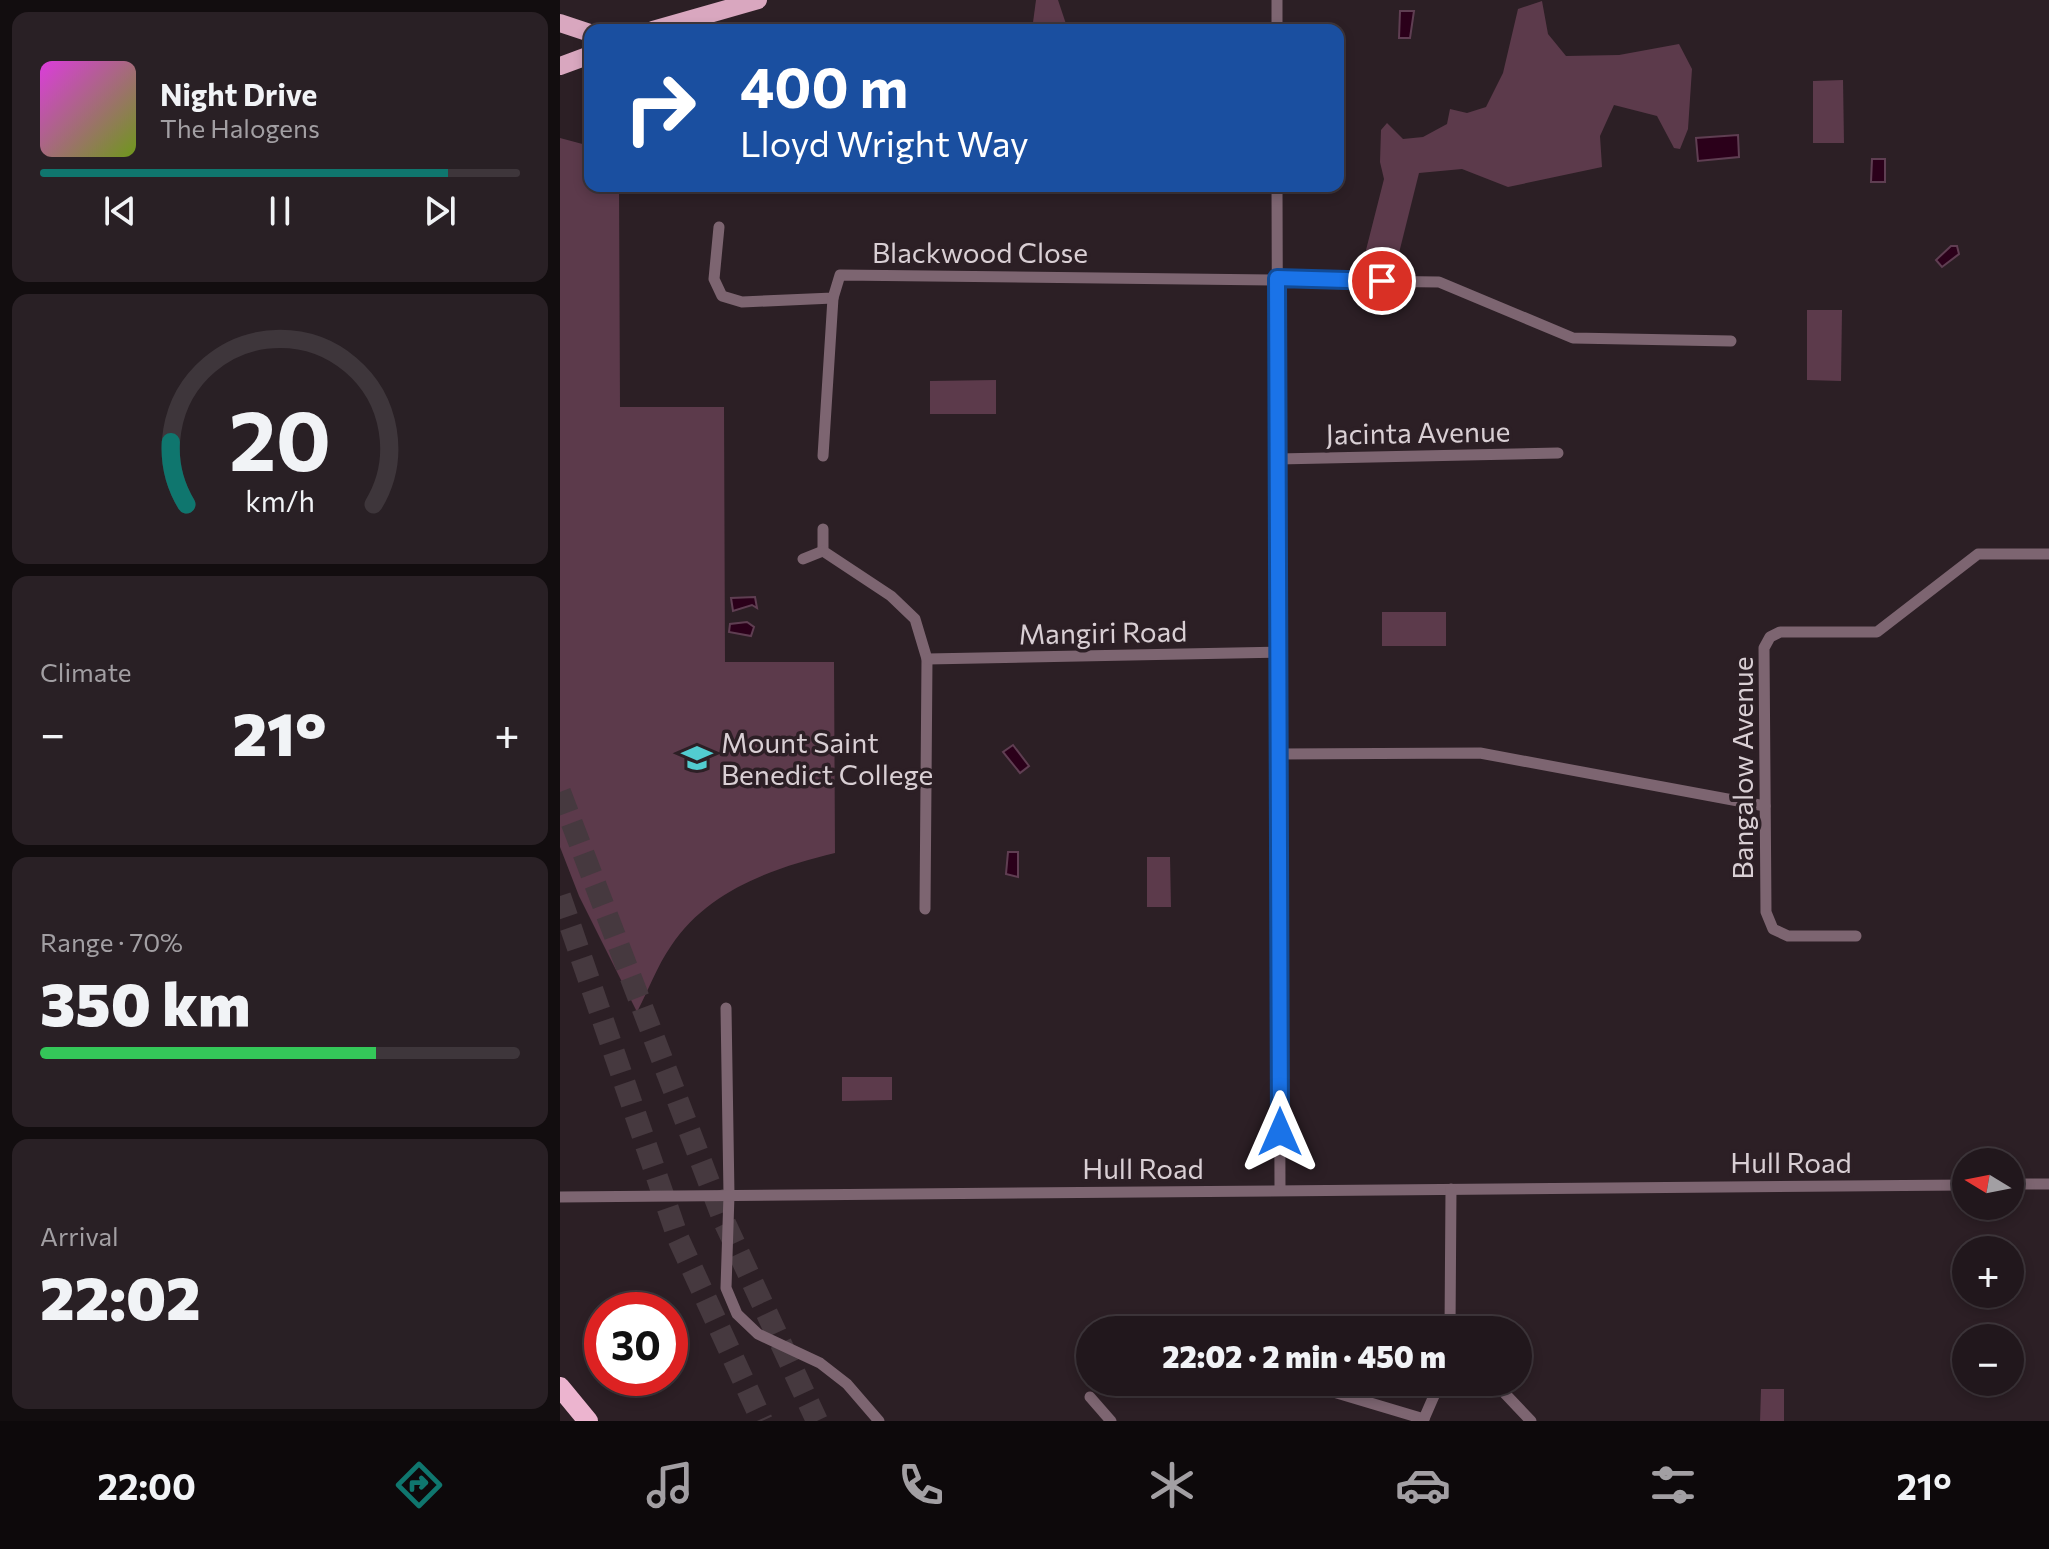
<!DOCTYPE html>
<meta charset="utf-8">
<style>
body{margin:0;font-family:Commissioner,sans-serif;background:#292025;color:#f1f3f6;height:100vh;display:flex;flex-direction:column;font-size:30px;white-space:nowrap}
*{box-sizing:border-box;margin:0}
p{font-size:26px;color:#a29fa3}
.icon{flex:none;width:44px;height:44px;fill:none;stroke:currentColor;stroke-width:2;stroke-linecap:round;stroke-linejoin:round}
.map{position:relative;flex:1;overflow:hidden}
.sheet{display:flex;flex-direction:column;gap:12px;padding:12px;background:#120d0f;width:560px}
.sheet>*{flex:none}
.banner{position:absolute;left:24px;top:24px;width:760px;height:168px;border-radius:16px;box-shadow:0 4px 12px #0003,0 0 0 2px #3e363b;background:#1a4fa0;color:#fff;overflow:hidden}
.needle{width:52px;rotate:280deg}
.tools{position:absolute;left:1392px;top:1148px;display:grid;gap:16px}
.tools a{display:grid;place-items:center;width:72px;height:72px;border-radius:50%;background:#21171c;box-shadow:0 4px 12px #0003,0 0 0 2px #3e363b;font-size:40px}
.speed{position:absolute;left:24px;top:1292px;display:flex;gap:16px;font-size:40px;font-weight:700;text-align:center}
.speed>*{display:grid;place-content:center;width:104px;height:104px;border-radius:50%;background:#21171c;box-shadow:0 4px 12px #0003,0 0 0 2px #3e363b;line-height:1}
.speed .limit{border:12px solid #d22;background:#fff;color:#111}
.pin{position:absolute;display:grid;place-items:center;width:68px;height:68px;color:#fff;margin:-34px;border:4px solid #fff;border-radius:50%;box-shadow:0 2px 8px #0007}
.me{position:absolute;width:88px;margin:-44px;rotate:0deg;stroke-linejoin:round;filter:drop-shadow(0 0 6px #0008)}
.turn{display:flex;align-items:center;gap:28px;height:168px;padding:0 24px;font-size:36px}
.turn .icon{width:104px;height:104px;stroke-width:2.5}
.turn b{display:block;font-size:56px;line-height:68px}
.big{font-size:60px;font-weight:800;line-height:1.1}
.sheet .tile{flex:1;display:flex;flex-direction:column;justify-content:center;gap:12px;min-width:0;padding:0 28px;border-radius:16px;background:#292025}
.sheet .dial{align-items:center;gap:0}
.dial svg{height:208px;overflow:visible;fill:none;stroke:#3e363b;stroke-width:7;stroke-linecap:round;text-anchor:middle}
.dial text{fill:#f1f3f6;stroke:none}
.song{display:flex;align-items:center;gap:24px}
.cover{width:96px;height:96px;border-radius:12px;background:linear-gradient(135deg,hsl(300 70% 55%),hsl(80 70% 35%))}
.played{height:8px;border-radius:4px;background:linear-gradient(90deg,#0f766e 85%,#3e363b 85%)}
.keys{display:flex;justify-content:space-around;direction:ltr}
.heat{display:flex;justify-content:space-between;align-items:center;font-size:44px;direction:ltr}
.charge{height:12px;border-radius:6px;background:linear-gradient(90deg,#34c759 70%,#3e363b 0)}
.trip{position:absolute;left:516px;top:1316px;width:456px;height:80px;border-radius:40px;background:#21171c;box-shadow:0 4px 12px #0003,0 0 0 2px #3e363b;font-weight:800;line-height:80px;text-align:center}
.tab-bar{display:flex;height:128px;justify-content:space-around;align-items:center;background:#0d090b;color:#a29fa3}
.tab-bar .icon{width:56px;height:56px}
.tab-bar .current{color:#0f766e}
.tab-bar b{font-size:36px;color:#f1f3f6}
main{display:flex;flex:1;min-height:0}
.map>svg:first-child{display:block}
.green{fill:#5c3a4b}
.water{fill:#2b001a;stroke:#5f3e52;stroke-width:2}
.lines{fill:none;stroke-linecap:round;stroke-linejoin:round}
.motorway-tunnel{stroke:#46393f;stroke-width:22;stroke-dasharray:22 11;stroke-linecap:butt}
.minor{stroke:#7d6571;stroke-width:11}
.primary{stroke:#d9a7bf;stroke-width:18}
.trunk{stroke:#ecb4cf;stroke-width:20}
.route-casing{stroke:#114b97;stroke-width:20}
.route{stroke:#1a73e8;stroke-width:14}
.labels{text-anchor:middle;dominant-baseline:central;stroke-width:7;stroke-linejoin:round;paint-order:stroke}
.street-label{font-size:28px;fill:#d9cfd4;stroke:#2c1f25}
.poi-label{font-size:28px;fill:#d9cfd4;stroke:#2c1f25;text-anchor:start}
</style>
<main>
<section class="sheet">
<div class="tile">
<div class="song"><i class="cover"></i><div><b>Night Drive</b><p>The Halogens</p></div></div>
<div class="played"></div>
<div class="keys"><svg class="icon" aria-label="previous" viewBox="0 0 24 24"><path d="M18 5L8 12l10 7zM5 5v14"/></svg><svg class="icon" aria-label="pause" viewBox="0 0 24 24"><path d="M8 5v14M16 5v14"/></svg><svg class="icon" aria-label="next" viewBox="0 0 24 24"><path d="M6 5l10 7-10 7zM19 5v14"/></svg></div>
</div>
<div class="tile dial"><svg viewBox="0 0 100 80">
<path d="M14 69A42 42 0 1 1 86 69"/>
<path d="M14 69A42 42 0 0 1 8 45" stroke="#0f766e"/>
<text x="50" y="56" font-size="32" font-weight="700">20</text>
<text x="50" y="72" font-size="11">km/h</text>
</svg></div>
<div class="tile"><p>Climate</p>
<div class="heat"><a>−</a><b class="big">21°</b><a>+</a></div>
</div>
<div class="tile"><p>Range · 70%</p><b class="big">350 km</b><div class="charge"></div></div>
<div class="tile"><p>Arrival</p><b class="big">22:02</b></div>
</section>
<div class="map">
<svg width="1489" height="1421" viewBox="0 0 1489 1421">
<rect width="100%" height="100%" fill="#2c1f25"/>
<g class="green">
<polygon points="476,0 498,0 508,30 472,30"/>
<polygon points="982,1 988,34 1006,56 1059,55 1119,44 1132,69 1128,129 1120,149 1114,148 1097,116 1054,105 1040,136 1042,167 948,187 902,169 859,173 835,269 822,275 811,272 806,250 824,179 820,162 821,130 827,123 843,139 863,137 887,124 890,109 907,113 926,107 943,73 958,9"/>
<polygon points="1283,80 1284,143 1253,143 1253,81"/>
<path d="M0,138l30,8v40h29l1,221h104l1,255h109l1,191c-62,15 -127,37 -164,93 -14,20 -23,45 -34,66l-58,-116 -19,-49z"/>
<polygon points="1247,310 1282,310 1281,381 1247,380"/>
<polygon points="436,380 436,414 370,414 370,381"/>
<rect x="822" y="612" width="64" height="34"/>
<polygon points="587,857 610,857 611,907 587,907"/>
<polygon points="282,1077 332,1077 332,1100 282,1101"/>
<polygon points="1201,1389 1224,1389 1224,1421 1200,1421"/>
</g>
<g class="water">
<polygon points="840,11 854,11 850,38 839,38"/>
<polygon points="1178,135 1179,157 1138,161 1136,138"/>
<polygon points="1312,159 1325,159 1325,182 1311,182"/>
<polygon points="1391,246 1397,246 1399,254 1382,267 1376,260"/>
<polygon points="195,597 197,608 192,605 173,611 171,598"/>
<polygon points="187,622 194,627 191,636 169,632 170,624"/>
<polygon points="453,745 469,766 460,773 443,752"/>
<polygon points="448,852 458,852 458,877 446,874"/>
</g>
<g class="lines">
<g class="motorway-tunnel">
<polyline points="0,792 163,1219 257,1421"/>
<polyline points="0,896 118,1238 202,1421"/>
</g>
<g class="minor">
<polyline points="717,0 717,30"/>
<polyline points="717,186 720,1190"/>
<polyline points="159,227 154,279 162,296 182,302 273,298 280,275 879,282 1013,338 1171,341"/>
<polyline points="263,456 273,298"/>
<polyline points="718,459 998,453"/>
<polyline points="263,529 263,551 331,596 355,619 367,659 365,909"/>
<polyline points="243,559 263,551"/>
<polyline points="367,659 719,652"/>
<polyline points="719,754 920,753 1205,806"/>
<polyline points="1296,936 1228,936 1213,929 1206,912 1204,648 1210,637 1220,632 1317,632 1418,554 1489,554"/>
<polyline points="166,1008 169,1195 166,1288 177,1314 198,1334 260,1363 287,1384 319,1421"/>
<polyline points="1450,1184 1489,1184"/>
<polyline points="0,1197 1406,1185"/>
<polyline points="890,1330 891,1189"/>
<polyline points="740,1382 864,1419"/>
<polyline points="934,1382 971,1421"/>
<polyline points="530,1397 551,1421"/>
<polyline points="863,1421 880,1382"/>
</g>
<g class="primary">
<polyline points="0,23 30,33"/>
<polyline points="93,30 198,0"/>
<polyline points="0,66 30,55"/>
</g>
<polyline class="trunk" points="0,1387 28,1421"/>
</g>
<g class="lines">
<g class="route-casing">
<polyline id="route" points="720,1132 717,278 822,281"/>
</g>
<use href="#route" class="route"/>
</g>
<defs>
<g id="school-bare" transform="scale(2.4)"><path d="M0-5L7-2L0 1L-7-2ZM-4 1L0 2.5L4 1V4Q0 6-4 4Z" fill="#52ccd0" stroke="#2c1f25" stroke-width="2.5" paint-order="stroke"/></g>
</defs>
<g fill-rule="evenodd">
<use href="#school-bare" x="137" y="758"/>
</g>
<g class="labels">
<g class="street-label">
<text x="420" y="252">Blackwood Close</text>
<text transform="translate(858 432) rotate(-1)">Jacinta Avenue</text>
<text transform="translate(543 632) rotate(-1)">Mangiri Road</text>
<text transform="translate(1182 768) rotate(-90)">Bangalow Avenue</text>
<text x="1231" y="1162">Hull Road</text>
<text x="583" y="1168">Hull Road</text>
</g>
<g class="poi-label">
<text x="161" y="742">Mount Saint<tspan x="161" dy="32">Benedict College</tspan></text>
</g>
</g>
</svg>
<div class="tools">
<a><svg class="needle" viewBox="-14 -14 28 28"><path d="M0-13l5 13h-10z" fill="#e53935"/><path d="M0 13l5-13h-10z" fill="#a29fa3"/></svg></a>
<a>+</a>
<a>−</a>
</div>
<div class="speed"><div class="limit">30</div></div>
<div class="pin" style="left:822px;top:281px;background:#d93025"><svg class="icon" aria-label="arrive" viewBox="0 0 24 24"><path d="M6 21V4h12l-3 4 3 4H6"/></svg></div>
<svg class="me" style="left:720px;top:1132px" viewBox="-20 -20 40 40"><path d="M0-17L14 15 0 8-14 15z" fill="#1a73e8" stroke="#fff" stroke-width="4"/></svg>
<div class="trip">22:02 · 2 min · 450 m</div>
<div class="banner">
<div class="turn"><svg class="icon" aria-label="right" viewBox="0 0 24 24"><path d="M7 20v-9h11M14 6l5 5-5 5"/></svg><div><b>400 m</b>Lloyd Wright Way</div></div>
</div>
</div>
</main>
<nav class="tab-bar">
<b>22:00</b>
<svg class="icon current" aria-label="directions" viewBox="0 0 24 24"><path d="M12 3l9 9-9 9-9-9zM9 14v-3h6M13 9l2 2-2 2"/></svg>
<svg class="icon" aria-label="music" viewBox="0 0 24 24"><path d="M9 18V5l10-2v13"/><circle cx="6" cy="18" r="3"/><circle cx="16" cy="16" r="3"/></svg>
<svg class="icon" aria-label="phone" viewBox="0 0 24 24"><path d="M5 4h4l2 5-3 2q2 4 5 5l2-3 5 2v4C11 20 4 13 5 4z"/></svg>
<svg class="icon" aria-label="climate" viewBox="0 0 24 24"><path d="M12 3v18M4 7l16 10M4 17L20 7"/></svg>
<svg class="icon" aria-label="car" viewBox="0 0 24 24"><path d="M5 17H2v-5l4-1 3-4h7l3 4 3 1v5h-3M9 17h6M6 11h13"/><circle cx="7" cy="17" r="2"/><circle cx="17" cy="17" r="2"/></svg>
<svg class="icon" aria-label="filters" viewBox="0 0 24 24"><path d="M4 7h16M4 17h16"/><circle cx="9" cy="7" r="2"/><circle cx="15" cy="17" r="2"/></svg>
<b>21°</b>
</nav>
